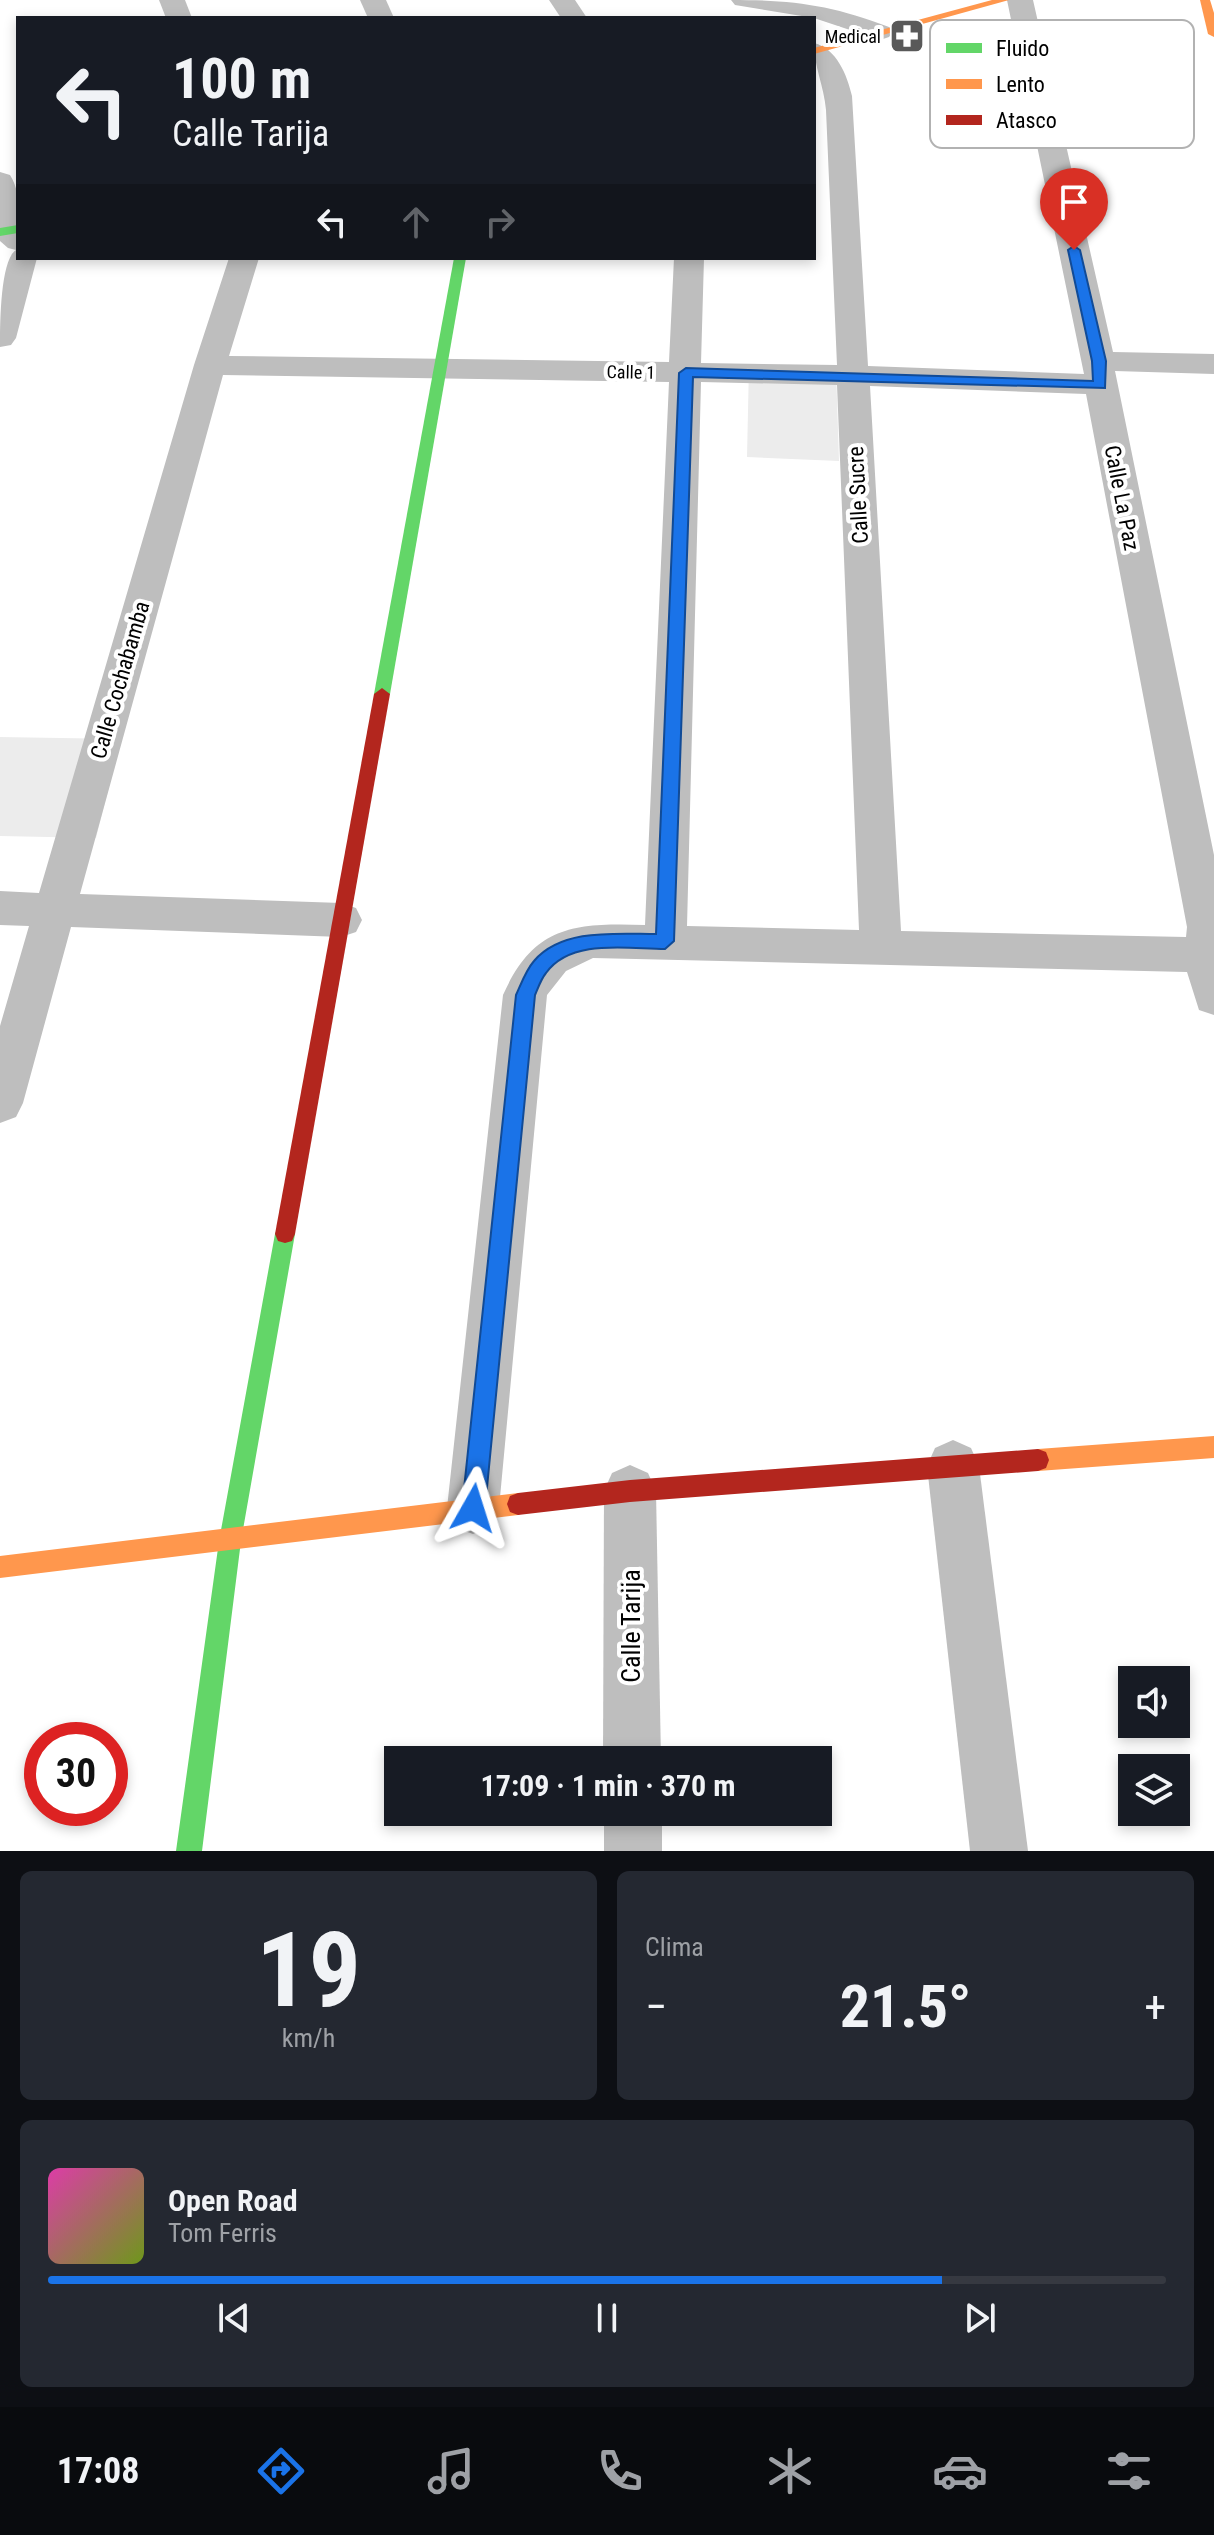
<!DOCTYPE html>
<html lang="es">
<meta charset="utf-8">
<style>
body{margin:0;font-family:"Roboto Condensed",sans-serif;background:#242831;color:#f1f3f6;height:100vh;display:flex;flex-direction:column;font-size:30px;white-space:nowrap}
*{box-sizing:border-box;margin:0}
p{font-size:26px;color:#9ea1a6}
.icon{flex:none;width:44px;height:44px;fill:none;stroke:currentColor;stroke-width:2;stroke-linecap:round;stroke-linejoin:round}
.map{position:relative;height:1851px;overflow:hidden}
.sheet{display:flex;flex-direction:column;gap:20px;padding:20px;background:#0d0f14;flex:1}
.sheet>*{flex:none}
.banner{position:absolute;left:16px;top:16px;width:800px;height:244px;border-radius:0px;box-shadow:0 4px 12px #0003;background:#171b24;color:#f1f3f6;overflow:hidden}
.buttons{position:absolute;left:1118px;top:1666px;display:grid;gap:16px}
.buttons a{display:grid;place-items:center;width:72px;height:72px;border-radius:0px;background:#171b24;box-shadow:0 4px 12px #0003;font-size:40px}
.speed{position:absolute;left:24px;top:1722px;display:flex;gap:16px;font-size:40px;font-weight:700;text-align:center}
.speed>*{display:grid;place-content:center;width:104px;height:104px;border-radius:50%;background:#171b24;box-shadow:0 4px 12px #0003;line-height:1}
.speed .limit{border:12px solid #d22;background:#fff;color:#111}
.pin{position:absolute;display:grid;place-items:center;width:68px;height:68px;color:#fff;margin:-82px -34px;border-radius:50% 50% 50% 0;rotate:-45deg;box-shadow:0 0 8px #0007}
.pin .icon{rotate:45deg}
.me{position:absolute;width:88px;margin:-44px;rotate:6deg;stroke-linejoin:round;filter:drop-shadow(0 0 6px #0008)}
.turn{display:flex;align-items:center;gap:28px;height:168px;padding:0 24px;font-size:36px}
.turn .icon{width:104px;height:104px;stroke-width:2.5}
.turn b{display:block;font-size:56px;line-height:68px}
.lanes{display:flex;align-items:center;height:76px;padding:0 24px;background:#0003;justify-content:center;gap:40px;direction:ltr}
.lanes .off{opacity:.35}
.big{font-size:60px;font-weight:700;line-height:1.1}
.sheet .widget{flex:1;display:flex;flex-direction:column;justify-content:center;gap:12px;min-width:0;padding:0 28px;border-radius:12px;background:#242831}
.sheet .dial{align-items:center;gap:0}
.dial b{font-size:104px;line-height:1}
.song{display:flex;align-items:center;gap:24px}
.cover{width:96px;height:96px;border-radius:12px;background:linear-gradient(135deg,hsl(320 70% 55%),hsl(80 70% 35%))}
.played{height:8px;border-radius:4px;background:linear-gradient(90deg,#1a73e8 80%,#363941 80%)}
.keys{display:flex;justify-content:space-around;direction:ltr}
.heat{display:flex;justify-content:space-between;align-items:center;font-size:44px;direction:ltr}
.sheet .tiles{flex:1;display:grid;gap:20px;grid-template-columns:1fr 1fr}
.widget:last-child{grid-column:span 2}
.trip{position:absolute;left:384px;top:1746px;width:448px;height:80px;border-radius:0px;background:#171b24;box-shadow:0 4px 12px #0003;font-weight:700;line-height:80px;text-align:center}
.tab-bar{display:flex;height:128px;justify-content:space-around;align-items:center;background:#090b0e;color:#9ea1a6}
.tab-bar .icon{width:56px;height:56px}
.tab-bar .active{color:#1a73e8}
.tab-bar b{font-size:36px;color:#f1f3f6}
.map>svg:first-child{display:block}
.green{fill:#ececec}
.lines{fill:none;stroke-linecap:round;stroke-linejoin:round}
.street{fill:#bebebe;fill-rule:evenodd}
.fast{fill:#63d668;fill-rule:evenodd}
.slow{fill:#ff974d;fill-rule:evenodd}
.jam{fill:#b3261e;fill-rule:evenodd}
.route{fill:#1a73e8;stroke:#114b97;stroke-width:2}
.labels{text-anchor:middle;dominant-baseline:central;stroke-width:8;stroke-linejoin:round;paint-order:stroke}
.far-poi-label{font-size:18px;fill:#000;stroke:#fff;text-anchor:end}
.far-street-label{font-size:18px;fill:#000;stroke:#fff}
.street-label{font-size:22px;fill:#000;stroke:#fff}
.near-street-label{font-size:26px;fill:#000;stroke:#fff}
.key{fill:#fff;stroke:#b2b2b2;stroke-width:2}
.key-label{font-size:22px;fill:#000}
</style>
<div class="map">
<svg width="1214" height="1851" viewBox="0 0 1214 1851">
<rect width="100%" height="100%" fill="#fff"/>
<g class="green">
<polygon points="749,365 836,368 839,461 747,457"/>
<polygon points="0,737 121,739 96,838 0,836"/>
</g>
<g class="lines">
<g class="street">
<polygon points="159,0 185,0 192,18 166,18"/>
<polygon points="360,0 386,0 394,18 368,18"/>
<polygon points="549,0 575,0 587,18 561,18"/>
<path d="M731,0c62,0 100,5 158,27l4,5 -4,5 -9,3 -66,-22 -79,-13z"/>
<path d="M1007,0h26l80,352 101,2v20l-99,-3 99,484v160l-15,-5 -12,-38 -594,-14 -27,13 -19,24 -48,513 -7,19 -19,7 -19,-7 -7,-19 56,-513c31,-70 72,-72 142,-70l24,-543 -446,-7 -143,519 261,9 15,5 6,12 -6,12 -15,5 -270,-10 -48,176 -7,14 -16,6v-97l29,-100 -29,-1v-34l39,2 155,-528 35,-107h30l-30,98 440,6 5,-104h30l-3,105 136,2 -11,-255c-2,-24 -12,-43 -12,-67 23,6 33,32 38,53l16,270 216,8zM701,382l136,3 22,545 -172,-4zM870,386l216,8 101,533 -1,10 -285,-6z"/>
<path d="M0,172l10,3c14,21 8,59 8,83h19l-21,80 -5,7 -11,2c0,-21 0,-87 16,-97l-8,-2 -8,-7z"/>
<polygon points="953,1440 971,1448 979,1466 1028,1851 970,1851 927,1466 935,1448"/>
<polygon points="630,1465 648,1473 656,1491 661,1760 603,1760 604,1491 612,1473"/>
<rect x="604" y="1812" width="58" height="39"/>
</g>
<g class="fast">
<polygon points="18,225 18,233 0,236 0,228"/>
<polygon points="454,258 466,258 390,694 382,700 374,694"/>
<polygon points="285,1225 292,1227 295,1234 241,1541 202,1851 176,1851 219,1541 275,1234 278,1227"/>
</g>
<g class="slow">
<polygon points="992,0 1009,0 814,54 814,48"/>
<polygon points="1200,0 1210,0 1214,13 1214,37 1208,34"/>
<polygon points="1214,1436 1214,1458 1038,1471 1030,1468 1027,1460 1030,1452 1038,1449"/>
<polygon points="518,1493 526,1496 529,1504 526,1512 518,1515 0,1578 0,1556"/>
</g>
<g class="jam">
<polygon points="382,688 390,694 295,1234 292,1241 285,1243 278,1241 275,1234 374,694"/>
<polygon points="1038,1449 1046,1452 1049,1460 1046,1468 1038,1471 630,1502 518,1515 510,1512 507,1504 510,1496 518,1493 630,1480"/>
</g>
</g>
<path class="route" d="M1074,246l6,4 26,111 -1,27 -412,-11 -19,564 -9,8c-37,0 -94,-11 -119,24 -5,6 -8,15 -11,22l-50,513 -4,8 -8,4 -8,-4 -3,-8 54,-513c5,-11 10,-25 18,-34 28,-33 83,-27 122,-27l23,-561 7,-5 407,13 -1,-20 -24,-111z"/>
<defs>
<g id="pharmacy-square" transform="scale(1.8)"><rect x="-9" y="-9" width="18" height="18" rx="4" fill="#595959" stroke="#fff"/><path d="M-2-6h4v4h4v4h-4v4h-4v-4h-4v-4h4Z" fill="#fff"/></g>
</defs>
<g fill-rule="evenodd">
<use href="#pharmacy-square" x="907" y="36"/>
</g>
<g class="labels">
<g class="far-poi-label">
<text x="881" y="36">Medical</text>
</g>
<g class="far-street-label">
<text transform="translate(631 372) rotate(1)">Calle 1</text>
</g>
<g class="street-label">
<text transform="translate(858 495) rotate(-93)">Calle Sucre</text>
<text transform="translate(1122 498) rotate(79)">Calle La Paz</text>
<text transform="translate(120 680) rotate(-74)">Calle Cochabamba</text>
</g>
<g class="near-street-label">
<text transform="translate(631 1626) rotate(-90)">Calle Tarija</text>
</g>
</g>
<rect x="930" y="20" width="264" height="128" rx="12" class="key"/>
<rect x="946" y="43" width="36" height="10" fill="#63d668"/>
<rect x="946" y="79" width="36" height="10" fill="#ff974d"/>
<rect x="946" y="115" width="36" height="10" fill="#b3261e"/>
<g class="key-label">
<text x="996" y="56">Fluido</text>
<text x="996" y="92">Lento</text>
<text x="996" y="128">Atasco</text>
</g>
</svg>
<div class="buttons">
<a><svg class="icon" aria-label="sound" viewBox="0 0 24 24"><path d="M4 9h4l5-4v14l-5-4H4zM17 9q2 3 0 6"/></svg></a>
<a><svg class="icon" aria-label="layers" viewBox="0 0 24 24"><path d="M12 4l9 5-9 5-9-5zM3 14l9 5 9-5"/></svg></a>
</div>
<div class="speed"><div class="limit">30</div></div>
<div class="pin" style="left:1074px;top:250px;background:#d93025"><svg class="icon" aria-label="arrive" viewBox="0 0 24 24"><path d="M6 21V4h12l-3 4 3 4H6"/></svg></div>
<svg class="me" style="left:473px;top:1508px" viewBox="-20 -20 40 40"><path d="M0-17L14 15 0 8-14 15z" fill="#1a73e8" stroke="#fff" stroke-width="4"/></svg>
<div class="trip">17:09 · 1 min · 370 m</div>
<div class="banner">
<div class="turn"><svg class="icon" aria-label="left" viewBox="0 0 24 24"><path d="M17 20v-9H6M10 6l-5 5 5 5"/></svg><div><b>100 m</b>Calle Tarija</div></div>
<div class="lanes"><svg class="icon" aria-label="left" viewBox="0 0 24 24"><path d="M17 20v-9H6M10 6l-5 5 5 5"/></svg><svg class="icon off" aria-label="ahead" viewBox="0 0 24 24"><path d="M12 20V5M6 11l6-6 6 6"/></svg><svg class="icon off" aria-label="right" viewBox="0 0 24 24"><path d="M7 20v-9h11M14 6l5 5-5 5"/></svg></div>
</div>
</div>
<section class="sheet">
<div class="tiles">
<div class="widget dial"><b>19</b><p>km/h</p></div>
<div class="widget"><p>Clima</p>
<div class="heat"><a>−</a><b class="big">21.5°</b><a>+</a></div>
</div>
<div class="widget">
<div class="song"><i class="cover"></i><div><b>Open Road</b><p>Tom Ferris</p></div></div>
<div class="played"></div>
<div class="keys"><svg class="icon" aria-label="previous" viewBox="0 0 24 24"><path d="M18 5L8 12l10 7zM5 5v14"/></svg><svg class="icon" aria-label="pause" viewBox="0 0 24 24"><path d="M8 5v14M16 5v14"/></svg><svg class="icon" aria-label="next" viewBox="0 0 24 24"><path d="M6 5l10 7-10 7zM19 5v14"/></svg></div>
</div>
</div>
</section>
<nav class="tab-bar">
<b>17:08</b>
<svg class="icon active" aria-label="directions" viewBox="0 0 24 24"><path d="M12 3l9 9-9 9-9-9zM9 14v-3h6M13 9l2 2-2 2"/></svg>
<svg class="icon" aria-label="music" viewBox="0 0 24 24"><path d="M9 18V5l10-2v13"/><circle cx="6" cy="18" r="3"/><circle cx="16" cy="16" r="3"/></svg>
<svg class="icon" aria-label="phone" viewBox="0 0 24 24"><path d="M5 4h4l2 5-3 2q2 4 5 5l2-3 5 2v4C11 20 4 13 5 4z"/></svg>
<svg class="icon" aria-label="climate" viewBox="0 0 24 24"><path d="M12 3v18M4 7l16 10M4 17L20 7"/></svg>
<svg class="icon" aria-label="car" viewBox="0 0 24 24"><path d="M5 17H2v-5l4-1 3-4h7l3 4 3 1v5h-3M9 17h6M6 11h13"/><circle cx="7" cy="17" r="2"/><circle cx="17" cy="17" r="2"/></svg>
<svg class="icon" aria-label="filters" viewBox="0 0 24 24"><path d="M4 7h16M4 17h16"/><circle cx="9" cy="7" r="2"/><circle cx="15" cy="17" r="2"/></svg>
</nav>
